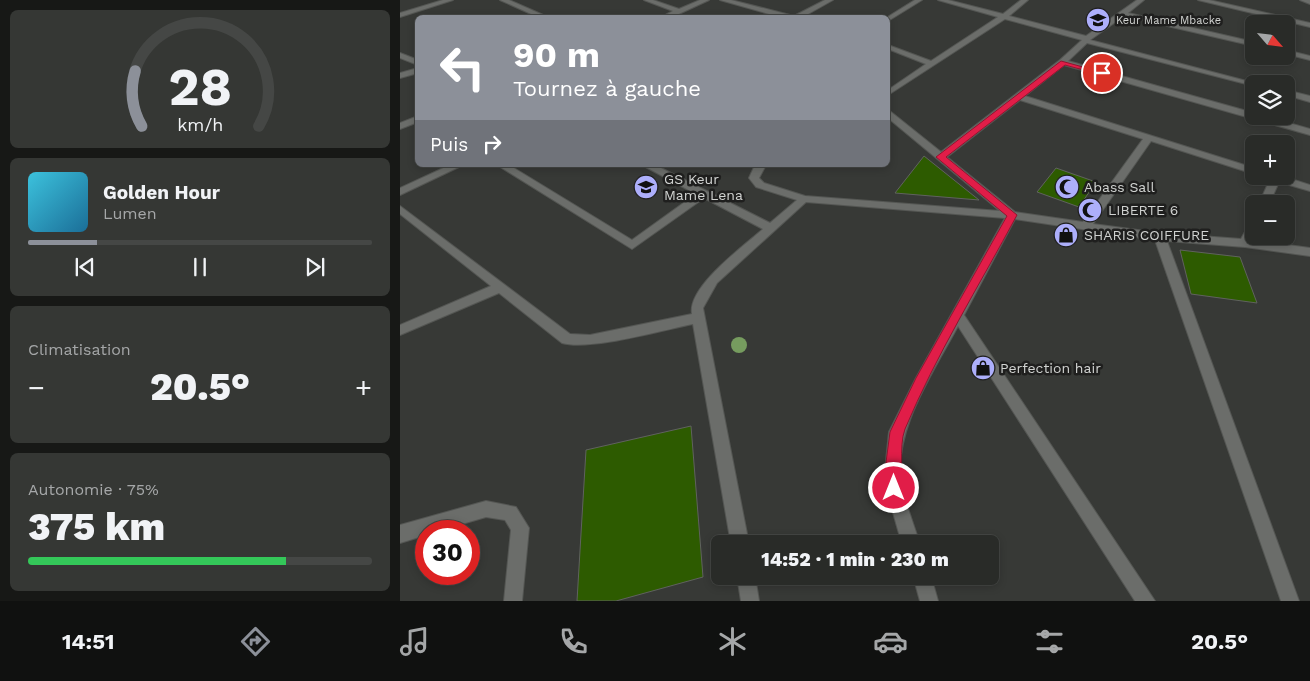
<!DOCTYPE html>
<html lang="fr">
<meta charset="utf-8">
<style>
body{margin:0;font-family:"Work Sans",sans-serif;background:#353734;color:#f1f3f6;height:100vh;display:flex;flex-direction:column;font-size:19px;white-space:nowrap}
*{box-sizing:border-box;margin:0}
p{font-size:16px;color:#a5a7a8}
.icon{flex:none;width:28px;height:28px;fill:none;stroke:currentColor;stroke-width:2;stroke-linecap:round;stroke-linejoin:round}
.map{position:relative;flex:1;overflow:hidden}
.sheet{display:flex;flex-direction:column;gap:10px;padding:10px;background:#171816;width:400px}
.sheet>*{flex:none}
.top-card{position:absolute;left:15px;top:15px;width:475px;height:152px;border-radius:8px;box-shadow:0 2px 8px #0003,0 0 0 1px #454745;background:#8c9099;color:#fff;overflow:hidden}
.needle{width:32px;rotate:118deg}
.controls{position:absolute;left:845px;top:15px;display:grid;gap:10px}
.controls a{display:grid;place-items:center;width:50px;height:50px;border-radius:8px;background:#292b28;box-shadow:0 2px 8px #0003,0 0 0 1px #454745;font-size:25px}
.speed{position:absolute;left:15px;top:520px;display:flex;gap:10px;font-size:25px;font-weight:700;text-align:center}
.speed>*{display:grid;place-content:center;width:65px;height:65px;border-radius:50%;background:#292b28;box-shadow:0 2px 8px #0003,0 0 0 1px #454745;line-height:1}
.speed .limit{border:8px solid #d22;background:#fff;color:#111}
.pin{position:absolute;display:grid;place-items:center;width:42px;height:42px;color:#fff;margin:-21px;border:2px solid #fff;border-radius:50%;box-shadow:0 1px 5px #0007}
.me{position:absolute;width:55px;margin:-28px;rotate:0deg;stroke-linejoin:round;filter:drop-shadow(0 0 4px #0008)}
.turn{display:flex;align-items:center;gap:18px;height:105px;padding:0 15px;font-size:22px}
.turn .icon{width:65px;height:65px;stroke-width:2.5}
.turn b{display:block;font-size:35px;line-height:42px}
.then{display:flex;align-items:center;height:48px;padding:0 15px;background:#0003;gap:10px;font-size:19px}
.big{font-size:38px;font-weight:800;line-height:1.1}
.sheet .card{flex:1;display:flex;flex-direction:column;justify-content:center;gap:8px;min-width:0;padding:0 18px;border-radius:8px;background:#353734}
.sheet .dial{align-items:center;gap:0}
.dial svg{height:130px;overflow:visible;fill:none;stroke:#454745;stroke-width:7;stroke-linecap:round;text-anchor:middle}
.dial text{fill:#f1f3f6;stroke:none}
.song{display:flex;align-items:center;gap:15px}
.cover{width:60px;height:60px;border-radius:8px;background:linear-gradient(135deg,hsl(190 70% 55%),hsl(200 70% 35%))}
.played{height:5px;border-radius:2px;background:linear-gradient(90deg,#8c9099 20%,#454745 20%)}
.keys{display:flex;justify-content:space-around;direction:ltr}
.heat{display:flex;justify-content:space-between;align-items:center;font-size:28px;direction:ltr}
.charge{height:8px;border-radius:4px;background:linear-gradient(90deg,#34c759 75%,#454745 0)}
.trip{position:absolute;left:311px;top:535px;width:288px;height:50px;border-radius:8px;background:#292b28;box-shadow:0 2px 8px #0003,0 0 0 1px #454745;font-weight:800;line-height:50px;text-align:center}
.dock{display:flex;height:80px;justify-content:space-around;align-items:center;background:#101110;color:#a5a7a8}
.dock .icon{width:35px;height:35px}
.dock .active{color:#8c9099}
.dock b{font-size:22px;color:#f1f3f6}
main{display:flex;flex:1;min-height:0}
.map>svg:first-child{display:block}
.building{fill:#2d5b00;stroke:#60625f}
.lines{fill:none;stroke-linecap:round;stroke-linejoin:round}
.minor-casing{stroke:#545653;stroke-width:2}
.minor{fill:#6b6d6a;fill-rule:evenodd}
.tree{fill:#769c5f}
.route{fill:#e11d48;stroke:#92132f}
.labels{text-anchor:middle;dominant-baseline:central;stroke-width:5;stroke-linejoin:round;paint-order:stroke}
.far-poi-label{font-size:11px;fill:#d1d3d1;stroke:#1f1f1e;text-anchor:start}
.poi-label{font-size:14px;fill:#d1d3d1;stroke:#1f1f1e;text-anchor:start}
</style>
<main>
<section class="sheet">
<div class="card dial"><svg viewBox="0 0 100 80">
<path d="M14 69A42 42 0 1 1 86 69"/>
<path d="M14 69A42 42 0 0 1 10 35" stroke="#8c9099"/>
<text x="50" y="56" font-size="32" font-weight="700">28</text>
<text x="50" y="72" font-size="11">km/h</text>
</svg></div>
<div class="card">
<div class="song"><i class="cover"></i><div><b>Golden Hour</b><p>Lumen</p></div></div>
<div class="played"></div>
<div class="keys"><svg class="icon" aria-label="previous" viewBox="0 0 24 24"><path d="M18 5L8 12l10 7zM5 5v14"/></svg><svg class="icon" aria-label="pause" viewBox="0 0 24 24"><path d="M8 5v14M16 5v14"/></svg><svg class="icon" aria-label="next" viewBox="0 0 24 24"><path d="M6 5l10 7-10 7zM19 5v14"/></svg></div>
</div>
<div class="card"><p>Climatisation</p>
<div class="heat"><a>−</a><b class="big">20.5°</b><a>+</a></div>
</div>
<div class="card"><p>Autonomie · 75%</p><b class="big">375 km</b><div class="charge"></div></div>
</section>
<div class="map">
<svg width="910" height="601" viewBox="0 0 910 601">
<rect width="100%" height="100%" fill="#373936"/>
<g class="building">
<polygon points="524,156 579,200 495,193"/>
<polygon points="656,168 696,182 679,207 637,192"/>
<polygon points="780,250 840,257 857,303 791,294"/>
<polygon points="291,426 303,577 216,601 177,601 186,450"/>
</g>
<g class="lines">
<g class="minor-casing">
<g id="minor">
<polygon points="43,0 53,0 0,17 0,13"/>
<polygon points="100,0 109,0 150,18 140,18"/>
<polygon points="244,0 253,0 279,9 300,0 309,0 270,18 260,18 273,11"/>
<polygon points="320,0 331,0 394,16 425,0 433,0 401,18 383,18"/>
<polygon points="515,0 522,0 488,21 488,18 486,18"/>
<path d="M538,0h10l55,14 18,-14h7l-19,16 77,20 51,-36h7l-16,13 126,29v4l-130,-30 -34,24 168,44h-4v2l-167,-43 -19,18 186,52v3h11l45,13v6l-246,-70 -39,31 229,72v6l-103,-33 -58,83 67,9 81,6 9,-16 4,-1v14l-2,4 58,8v8l-65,-9 -78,-6 132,360h-18l-126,-361 -140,-21 -51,96 191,286h-20l-177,-275c-25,47 -68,108 -56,163 5,18 12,37 18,55h-18l-16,-56 -1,-18 4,-38 27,-54 89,-160 -199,-16 -89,81 -14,25 46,236h-18l-38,-220c-30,6 -103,27 -131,19l-63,-50 -99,42v-10l91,-39 -91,-72v-8l170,128 20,1 102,-21c-5,-27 52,-68 71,-85l-59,-31 -72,51 -135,-84h12l123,75 64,-46 -54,-29h13l115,58 27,-23 -41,-13 -7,-9 6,-13h11l-7,13 5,5 41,13 195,15 -112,-93v-6h3l50,40 119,-92 22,-20 -77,-21 -117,76v-5l38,-26 -38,-15v-4l43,16 67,-44zM620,100l123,39 -60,83 -68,-10 -68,-55z"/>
<polygon points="798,0 809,0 910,23 910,27"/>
<polygon points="900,0 910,0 910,4"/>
<polygon points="886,50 910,56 910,60 886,54"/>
<polygon points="0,53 18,60 18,65 0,58"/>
<polygon points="18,68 18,73 0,78 0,73"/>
<polygon points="886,90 910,96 910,102 886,95"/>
<polygon points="18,116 18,122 0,129 0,123"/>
<polygon points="50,165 63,165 0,195 0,188"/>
<polygon points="866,176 882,176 910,185 910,191 879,182 869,204 859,204 870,179"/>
<polygon points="86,501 116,507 129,528 122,601 104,601 111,530 105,520 86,517 38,531 26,531 26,535 0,543 0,525"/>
<polygon points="337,576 355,576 359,601 341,601"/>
<polygon points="513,576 531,576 538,601 520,601"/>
</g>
</g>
<use href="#minor" class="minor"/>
</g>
<circle class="tree" cx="339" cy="345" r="8"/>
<path class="route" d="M661,61l44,12 -3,2 -37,-10 -119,92 71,58c-38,71 -81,140 -112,214 -7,18 0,50 -6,65l-5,2 -6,-2 -3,-24 5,-38 26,-54 91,-162 -71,-59z"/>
<defs>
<g id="school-disc" transform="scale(1.25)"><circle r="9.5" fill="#adaffb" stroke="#1f1f1e"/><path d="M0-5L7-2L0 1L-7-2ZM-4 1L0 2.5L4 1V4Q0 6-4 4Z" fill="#111"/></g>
<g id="mosque-disc" transform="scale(1.25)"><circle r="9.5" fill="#adaffb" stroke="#1f1f1e"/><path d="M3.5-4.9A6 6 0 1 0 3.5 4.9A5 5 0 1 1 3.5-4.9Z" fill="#111"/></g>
<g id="shop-disc" transform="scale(1.25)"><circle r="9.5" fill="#adaffb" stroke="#1f1f1e"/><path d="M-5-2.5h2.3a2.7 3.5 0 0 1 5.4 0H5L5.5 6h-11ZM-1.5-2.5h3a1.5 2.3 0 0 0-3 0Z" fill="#111"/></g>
</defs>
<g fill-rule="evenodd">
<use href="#school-disc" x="698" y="20"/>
<use href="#school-disc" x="246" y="187"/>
<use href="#mosque-disc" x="667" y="187"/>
<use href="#mosque-disc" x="690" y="210"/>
<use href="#shop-disc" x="666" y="235"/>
<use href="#shop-disc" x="583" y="368"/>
</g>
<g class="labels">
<g class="far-poi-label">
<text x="716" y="20">Keur Mame Mbacke</text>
</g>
<g class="poi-label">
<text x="264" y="179">GS Keur<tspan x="264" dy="16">Mame Lena</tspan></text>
<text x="684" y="187">Abass Sall</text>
<text x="708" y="210">LIBERTE 6</text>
<text x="684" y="235">SHARIS COIFFURE</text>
<text x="600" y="368">Perfection hair</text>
</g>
</g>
</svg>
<div class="controls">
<a><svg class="needle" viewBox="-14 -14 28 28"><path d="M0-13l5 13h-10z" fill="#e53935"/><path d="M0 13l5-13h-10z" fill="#a5a7a8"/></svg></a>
<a><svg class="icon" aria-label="layers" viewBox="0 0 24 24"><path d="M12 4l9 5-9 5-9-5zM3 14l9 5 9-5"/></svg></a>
<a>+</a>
<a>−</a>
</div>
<div class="speed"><div class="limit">30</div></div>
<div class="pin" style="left:702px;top:73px;background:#d93025"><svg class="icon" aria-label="arrive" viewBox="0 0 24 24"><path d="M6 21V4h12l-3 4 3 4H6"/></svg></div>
<svg class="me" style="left:494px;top:488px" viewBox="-20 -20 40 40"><circle r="17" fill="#e11d48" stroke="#fff" stroke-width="3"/><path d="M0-11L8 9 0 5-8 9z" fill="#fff"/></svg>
<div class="trip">14:52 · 1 min · 230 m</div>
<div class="top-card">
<div class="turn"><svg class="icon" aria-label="left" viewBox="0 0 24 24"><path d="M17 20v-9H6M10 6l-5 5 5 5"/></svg><div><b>90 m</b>Tournez à gauche</div></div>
<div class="then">Puis<svg class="icon" aria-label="right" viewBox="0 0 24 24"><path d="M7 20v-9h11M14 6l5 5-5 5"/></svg></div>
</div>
</div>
</main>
<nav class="dock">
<b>14:51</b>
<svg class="icon active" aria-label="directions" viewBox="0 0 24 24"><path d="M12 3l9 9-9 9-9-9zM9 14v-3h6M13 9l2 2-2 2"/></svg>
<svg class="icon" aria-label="music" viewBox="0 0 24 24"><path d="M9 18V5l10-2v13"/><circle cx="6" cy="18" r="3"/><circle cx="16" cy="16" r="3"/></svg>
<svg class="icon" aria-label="phone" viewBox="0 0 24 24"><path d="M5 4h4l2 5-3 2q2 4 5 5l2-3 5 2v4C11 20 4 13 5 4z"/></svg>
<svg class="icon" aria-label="climate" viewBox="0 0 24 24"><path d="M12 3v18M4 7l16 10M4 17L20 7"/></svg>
<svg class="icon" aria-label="car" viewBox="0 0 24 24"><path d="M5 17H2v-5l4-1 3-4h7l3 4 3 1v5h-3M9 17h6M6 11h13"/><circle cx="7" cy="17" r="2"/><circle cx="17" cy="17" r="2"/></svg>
<svg class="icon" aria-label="filters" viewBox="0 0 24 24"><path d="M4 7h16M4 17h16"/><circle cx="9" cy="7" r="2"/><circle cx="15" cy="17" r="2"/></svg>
<b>20.5°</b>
</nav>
